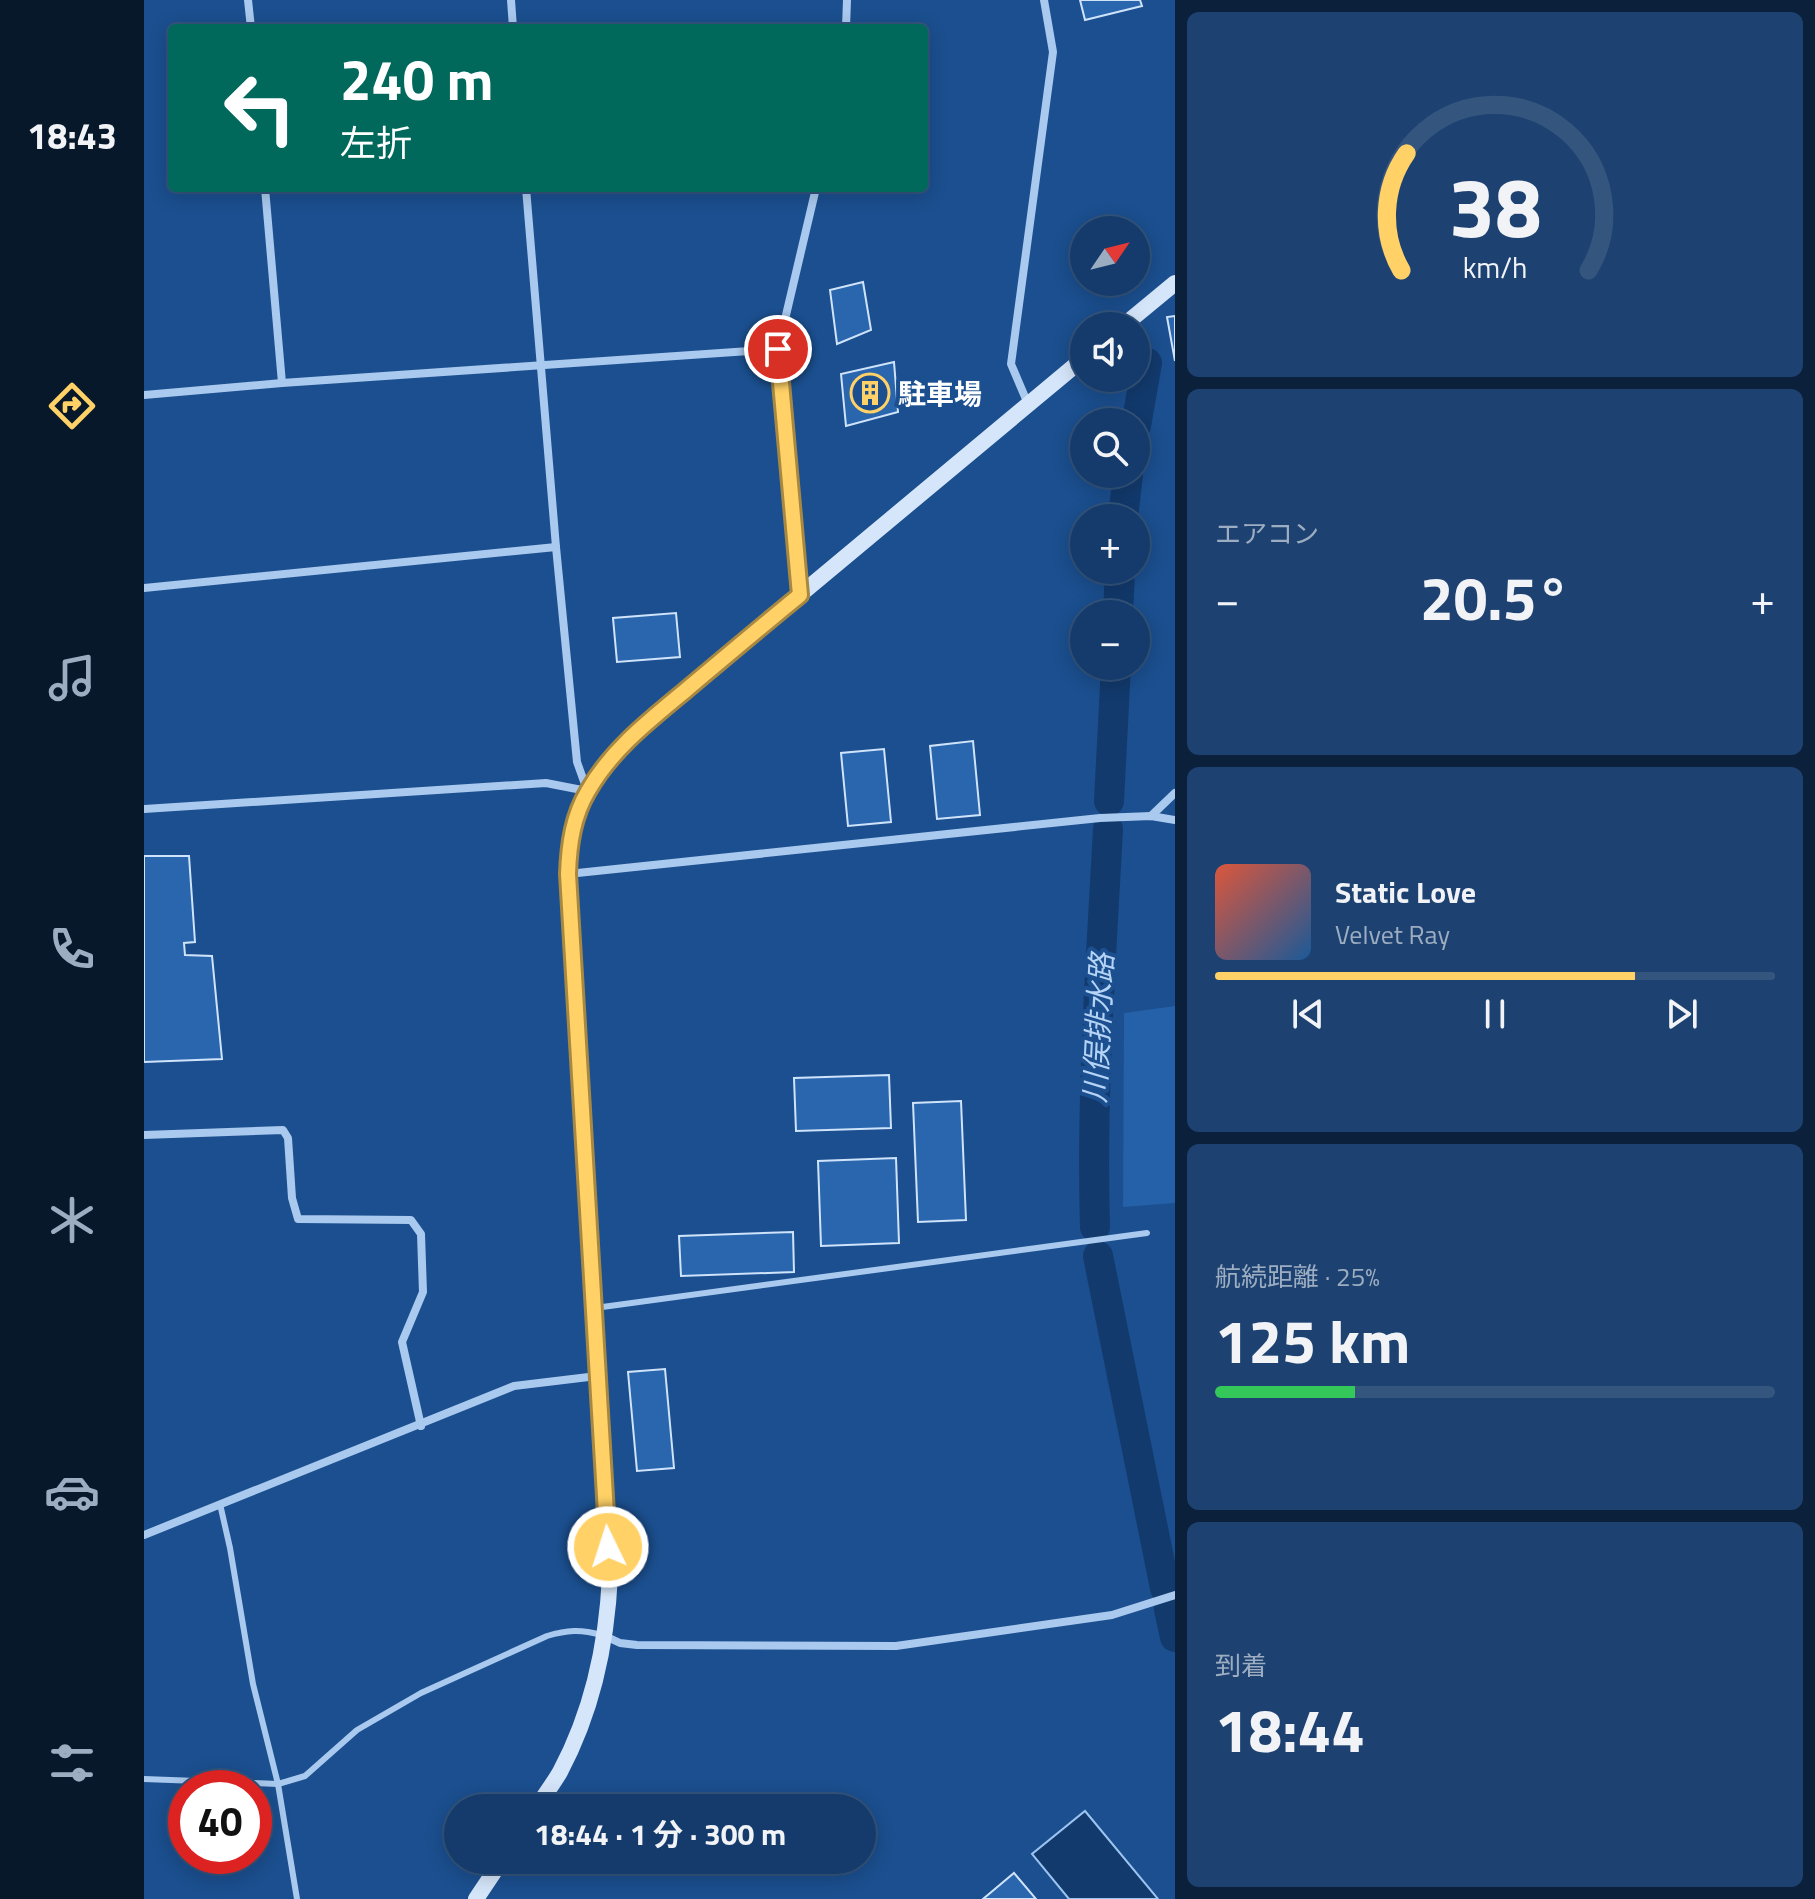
<!DOCTYPE html>
<html lang="ja">
<meta charset="utf-8">
<style>
body{margin:0;font-family:"Titillium Web","Noto Sans JP",sans-serif;background:#1d4271;color:#f1f3f6;height:100vh;display:flex;flex-direction:column;font-size:30px;white-space:nowrap}
*{box-sizing:border-box;margin:0}
p{font-size:26px;color:#9dadc1}
.icon{flex:none;width:44px;height:44px;fill:none;stroke:currentColor;stroke-width:2;stroke-linecap:round;stroke-linejoin:round}
.map{position:relative;flex:1;overflow:hidden}
.side{display:flex;flex-direction:column;gap:12px;padding:12px;background:#0b203b;width:640px}
.side>*{flex:none}
.banner{position:absolute;left:24px;top:24px;width:760px;height:168px;border-radius:8px;box-shadow:0 4px 20px #0003,0 0 0 2px #33557e;background:#00695c;color:#fff;overflow:hidden}
.needle{width:52px;rotate:55deg}
.tools{position:absolute;left:926px;top:216px;display:grid;gap:16px}
.tools a{display:grid;place-items:center;width:80px;height:80px;border-radius:50%;background:#143b6b;box-shadow:0 4px 20px #0003,0 0 0 2px #33557e;font-size:40px}
.speed{position:absolute;left:24px;top:1770px;display:flex;gap:16px;font-size:40px;font-weight:700;text-align:center}
.speed>*{display:grid;place-content:center;width:104px;height:104px;border-radius:50%;background:#143b6b;box-shadow:0 4px 20px #0003,0 0 0 2px #33557e;line-height:1}
.speed .limit{border:12px solid #d22;background:#fff;color:#111}
.pin{position:absolute;display:grid;place-items:center;width:68px;height:68px;color:#fff;margin:-34px;border:4px solid #fff;border-radius:50%;box-shadow:0 2px 8px #0007}
.me{position:absolute;width:88px;margin:-44px;rotate:356deg;stroke-linejoin:round;filter:drop-shadow(0 0 6px #0008)}
.turn{display:flex;align-items:center;gap:28px;height:168px;padding:0 40px;font-size:36px}
.turn .icon{width:104px;height:104px;stroke-width:2.5}
.turn b{display:block;font-size:56px;line-height:68px}
.big{font-size:60px;font-weight:700;line-height:1.1}
.side .widget{flex:1;display:flex;flex-direction:column;justify-content:center;gap:12px;min-width:0;padding:0 28px;border-radius:12px;background:#1d4271}
.side .dial{align-items:center;gap:0}
.dial svg{height:208px;overflow:visible;fill:none;stroke:#33557e;stroke-width:7;stroke-linecap:round;text-anchor:middle}
.dial text{fill:#f1f3f6;stroke:none}
.song{display:flex;align-items:center;gap:24px}
.cover{width:96px;height:96px;border-radius:12px;background:linear-gradient(135deg,hsl(10 70% 55%),hsl(210 70% 35%))}
.played{height:8px;border-radius:4px;background:linear-gradient(90deg,#ffd166 75%,#33557e 75%)}
.keys{display:flex;justify-content:space-around;direction:ltr}
.heat{display:flex;justify-content:space-between;align-items:center;font-size:44px;direction:ltr}
.charge{height:12px;border-radius:6px;background:linear-gradient(90deg,#34c759 25%,#33557e 0)}
.trip{position:absolute;left:300px;top:1794px;width:432px;height:80px;border-radius:40px;background:#143b6b;box-shadow:0 4px 20px #0003,0 0 0 2px #33557e;font-weight:700;line-height:80px;text-align:center}
main{display:flex;flex:1;min-height:0}
.dock{display:flex;flex-direction:column;width:144px;justify-content:space-around;align-items:center;background:#08182b;color:#9dadc1}
.dock .icon{width:56px;height:56px}
.dock .active{color:#ffd166}
.dock b{font-size:36px;color:#f1f3f6}
.map>svg:first-child{display:block}
.green{fill:#2461a8}
.water{fill:#123a6d;stroke:#9cc4f0;stroke-width:2}
.lines{fill:none;stroke-linecap:round;stroke-linejoin:round}
.canal{stroke:#123a6d;stroke-width:30}
.building{fill:#2a66ad;stroke:#cfe3fa;stroke-width:2}
.lane{stroke:#a9c9ee;stroke-width:6}
.street{stroke:#a9c9ee;stroke-width:8}
.secondary{stroke:#d6e6fa;stroke-width:16}
.route-casing{stroke:#a68842;stroke-width:20}
.route{stroke:#ffd166;stroke-width:14}
.labels{text-anchor:middle;dominant-baseline:central;stroke-width:8;stroke-linejoin:round;paint-order:stroke}
.poi-label{font-size:28px;font-weight:bold;fill:#fff;stroke:#1b4f8f;text-anchor:start}
.water-label{font-size:30px;font-style:italic;fill:#b5d3f5;stroke:#1b4f8f}
</style>
<main>
<nav class="dock">
<b>18:43</b>
<svg class="icon active" aria-label="directions" viewBox="0 0 24 24"><path d="M12 3l9 9-9 9-9-9zM9 14v-3h6M13 9l2 2-2 2"/></svg>
<svg class="icon" aria-label="music" viewBox="0 0 24 24"><path d="M9 18V5l10-2v13"/><circle cx="6" cy="18" r="3"/><circle cx="16" cy="16" r="3"/></svg>
<svg class="icon" aria-label="phone" viewBox="0 0 24 24"><path d="M5 4h4l2 5-3 2q2 4 5 5l2-3 5 2v4C11 20 4 13 5 4z"/></svg>
<svg class="icon" aria-label="climate" viewBox="0 0 24 24"><path d="M12 3v18M4 7l16 10M4 17L20 7"/></svg>
<svg class="icon" aria-label="car" viewBox="0 0 24 24"><path d="M5 17H2v-5l4-1 3-4h7l3 4 3 1v5h-3M9 17h6M6 11h13"/><circle cx="7" cy="17" r="2"/><circle cx="17" cy="17" r="2"/></svg>
<svg class="icon" aria-label="filters" viewBox="0 0 24 24"><path d="M4 7h16M4 17h16"/><circle cx="9" cy="7" r="2"/><circle cx="15" cy="17" r="2"/></svg>
</nav>
<div class="map">
<svg width="1031" height="1899" viewBox="0 0 1031 1899">
<rect width="100%" height="100%" fill="#1b4f8f"/>
<polygon class="green" points="1031,1006 1031,1203 979,1207 980,1013"/>
<polygon class="water" points="941,1811 1014,1899 925,1899 888,1854"/>
<g class="lines">
<g class="canal">
<polyline points="992,426 1003,363"/>
<polyline points="979,518 984,474"/>
<polyline points="974,614 976,570"/>
<polyline points="965,801 972,666"/>
<path d="M951,1227c-4,-133 6,-265 13,-398"/>
<polyline points="954,1256 1021,1588"/>
<polyline points="1025,1609 1031,1637"/>
</g>
</g>
<g class="building">
<polygon points="936,0 996,0 998,6 941,20"/>
<polygon points="719,282 727,330 693,344 686,290"/>
<polygon points="1031,316 1031,361 1023,317"/>
<polygon points="750,362 754,412 702,426 697,374"/>
<polygon points="532,613 536,657 473,662 469,618"/>
<polygon points="829,741 836,815 793,819 786,746"/>
<polygon points="740,749 747,822 704,826 697,753"/>
<polygon points="0,856 45,856 51,942 40,943 41,955 68,956 78,1059 0,1062"/>
<polygon points="745,1075 747,1128 652,1131 650,1078"/>
<polygon points="817,1101 822,1220 774,1222 769,1103"/>
<polygon points="752,1158 755,1243 677,1246 674,1161"/>
<polygon points="649,1232 650,1272 537,1276 535,1236"/>
<polygon points="521,1369 530,1468 493,1471 484,1372"/>
<polygon points="870,1873 892,1899 839,1899"/>
</g>
<g class="lines">
<g class="lane">
<polyline points="451,1308 1003,1233"/>
<polyline points="76,1504 86,1548 109,1684 134,1784 153,1899"/>
<path d="M0,1779l134,5 27,-8 52,-46 64,-37 126,-57c20,-6 34,-7 54,-1"/>
</g>
<g class="street">
<polyline points="104,0 107,28"/>
<polyline points="367,0 369,28"/>
<polyline points="702,28 703,0"/>
<polyline points="121,188 138,383"/>
<polyline points="382,188 412,547 433,762 443,790"/>
<polyline points="0,395 138,383 634,349"/>
<polyline points="884,404 867,364 909,52 900,0"/>
<polyline points="0,588 412,547"/>
<polyline points="656,594 634,349 672,188"/>
<polyline points="0,809 402,783 443,791"/>
<polyline points="1007,816 1031,793"/>
<polyline points="424,874 956,818 1007,816 1031,820"/>
<polyline points="0,1135 139,1130 144,1138 148,1198 154,1219 267,1220 277,1234 279,1292 258,1342 277,1426"/>
<polyline points="0,1535 370,1386 453,1376"/>
<polyline points="461,1636 476,1643 493,1645 752,1646 968,1615 1031,1595"/>
</g>
<g class="secondary">
<polyline points="979,326 1031,283"/>
<path d="M392,1808c8,-12 17,-24 24,-36 32,-60 47,-130 50,-197l-42,-701c3,-71 28,-104 78,-151l438,-365"/>
<polyline points="332,1899 358,1860"/>
</g>
</g>
<g class="lines">
<g class="route-casing">
<path id="route" d="M464,1547l-40,-673c1,-30 5,-58 20,-83 24,-42 62,-71 98,-101 38,-32 76,-64 114,-95l-22,-246"/>
</g>
<use href="#route" class="route"/>
</g>
<defs>
<g id="building-ring" transform="scale(2)"><circle r="9.5" fill="#1b4f8f" stroke="#ffd166" stroke-width="1.5"/><path d="M-4-6H4V6H1V3H-1V6H-4ZM-2.5-4.3h1.7v1.8h-1.7ZM.8-4.3h1.7v1.8H.8ZM-2.5-1h1.7V.8h-1.7ZM.8-1h1.7V.8H.8Z" fill="#ffd166"/></g>
</defs>
<g fill-rule="evenodd">
<use href="#building-ring" x="726" y="393"/>
</g>
<g class="labels">
<g class="poi-label">
<text x="754" y="393">駐車場</text>
</g>
<g class="water-label">
<text transform="translate(954 1028) rotate(-87)">川俣排水路</text>
</g>
</g>
</svg>
<div class="tools">
<a><svg class="needle" viewBox="-14 -14 28 28"><path d="M0-13l5 13h-10z" fill="#e53935"/><path d="M0 13l5-13h-10z" fill="#9dadc1"/></svg></a>
<a><svg class="icon" aria-label="sound" viewBox="0 0 24 24"><path d="M4 9h4l5-4v14l-5-4H4zM17 9q2 3 0 6"/></svg></a>
<a><svg class="icon" aria-label="search" viewBox="0 0 24 24"><circle cx="10" cy="10" r="6"/><path d="M15 15l6 6"/></svg></a>
<a>+</a>
<a>−</a>
</div>
<div class="speed"><div class="limit">40</div></div>
<div class="pin" style="left:634px;top:349px;background:#d93025"><svg class="icon" aria-label="arrive" viewBox="0 0 24 24"><path d="M6 21V4h12l-3 4 3 4H6"/></svg></div>
<svg class="me" style="left:464px;top:1547px" viewBox="-20 -20 40 40"><circle r="17" fill="#ffd166" stroke="#fff" stroke-width="3"/><path d="M0-11L8 9 0 5-8 9z" fill="#fff"/></svg>
<div class="trip">18:44 · 1 分 · 300 m</div>
<div class="banner">
<div class="turn"><svg class="icon" aria-label="left" viewBox="0 0 24 24"><path d="M17 20v-9H6M10 6l-5 5 5 5"/></svg><div><b>240 m</b>左折</div></div>
</div>
</div>
<section class="side">
<div class="widget dial"><svg viewBox="0 0 100 80">
<path d="M14 69A42 42 0 1 1 86 69"/>
<path d="M14 69A42 42 0 0 1 16 24" stroke="#ffd166"/>
<text x="50" y="56" font-size="32" font-weight="700">38</text>
<text x="50" y="72" font-size="11">km/h</text>
</svg></div>
<div class="widget"><p>エアコン</p>
<div class="heat"><a>−</a><b class="big">20.5°</b><a>+</a></div>
</div>
<div class="widget">
<div class="song"><i class="cover"></i><div><b>Static Love</b><p>Velvet Ray</p></div></div>
<div class="played"></div>
<div class="keys"><svg class="icon" aria-label="previous" viewBox="0 0 24 24"><path d="M18 5L8 12l10 7zM5 5v14"/></svg><svg class="icon" aria-label="pause" viewBox="0 0 24 24"><path d="M8 5v14M16 5v14"/></svg><svg class="icon" aria-label="next" viewBox="0 0 24 24"><path d="M6 5l10 7-10 7zM19 5v14"/></svg></div>
</div>
<div class="widget"><p>航続距離 · 25%</p><b class="big">125 km</b><div class="charge"></div></div>
<div class="widget"><p>到着</p><b class="big">18:44</b></div>
</section>
</main>
